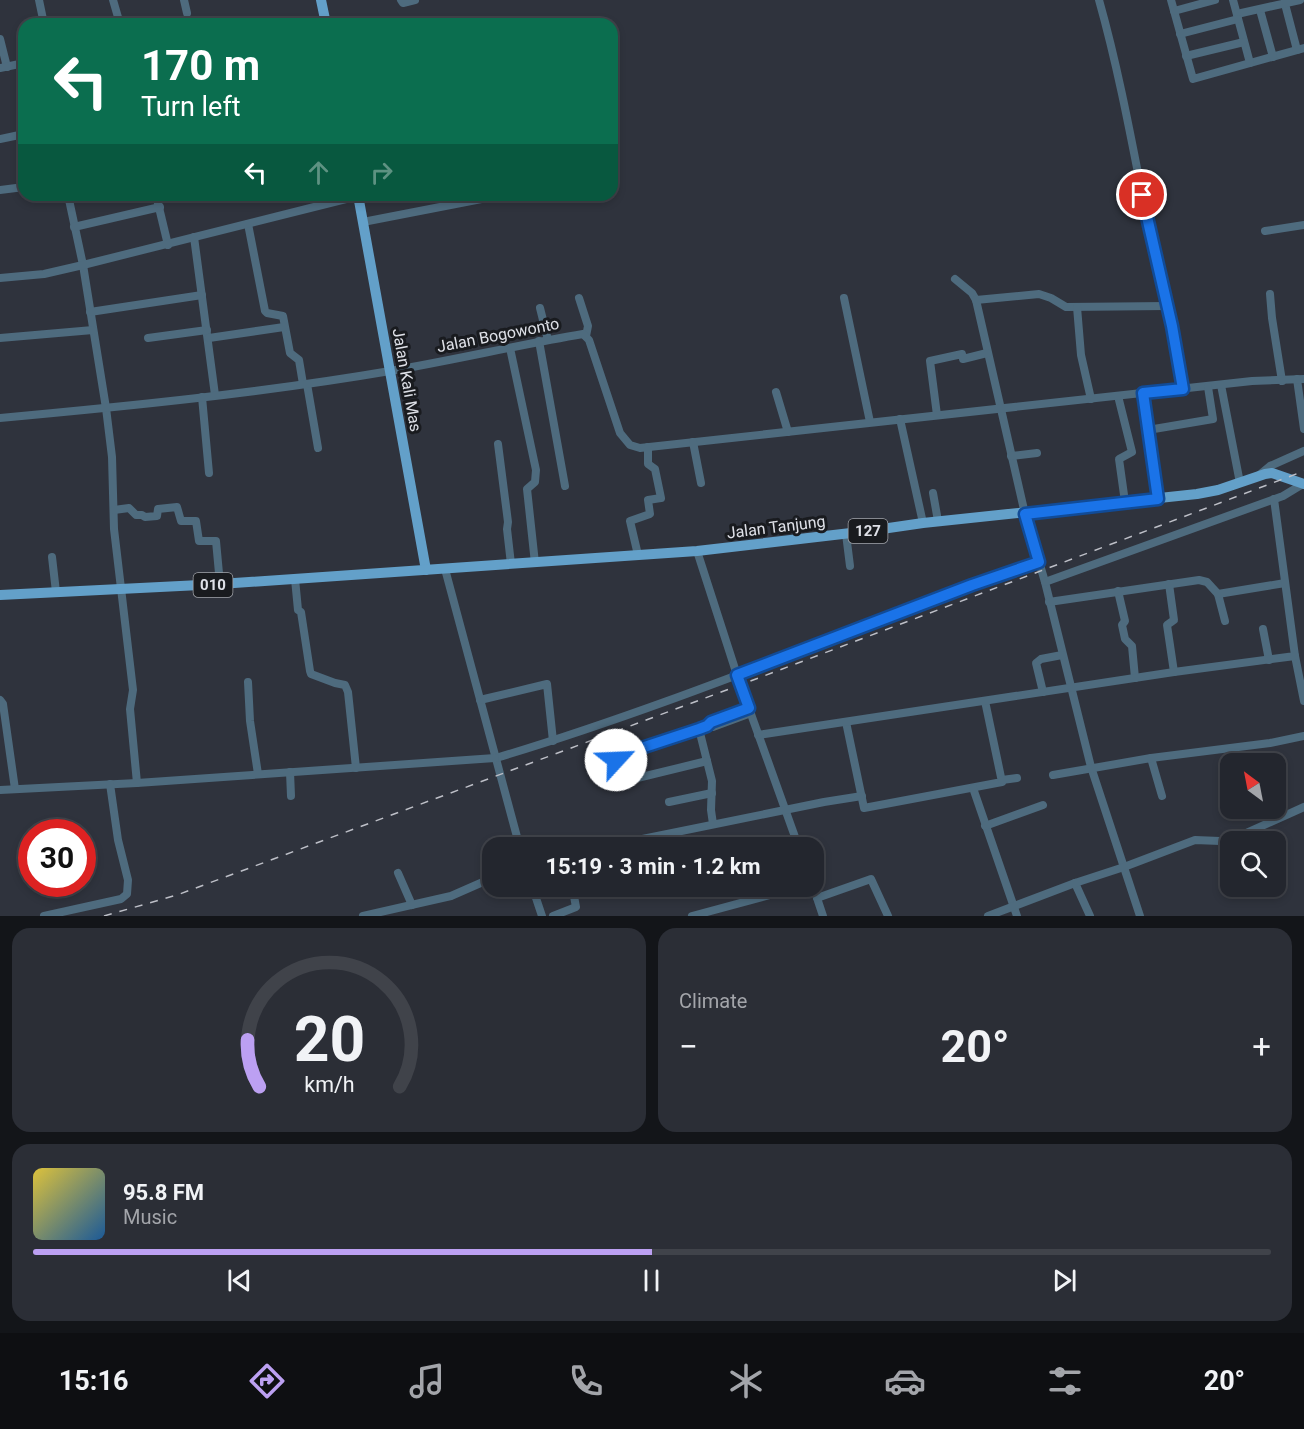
<!DOCTYPE html>
<meta charset="utf-8">
<style>
body{margin:0;font-family:Roboto,sans-serif;background:#2b2e36;color:#f1f3f6;height:100vh;display:flex;flex-direction:column;font-size:22px;white-space:nowrap}
*{box-sizing:border-box;margin:0}
p{font-size:20px;color:#a3a5aa}
.icon{flex:none;width:33px;height:33px;fill:none;stroke:currentColor;stroke-width:2;stroke-linecap:round;stroke-linejoin:round}
.map{position:relative;height:916px;overflow:hidden}
.drawer{display:flex;flex-direction:column;gap:12px;padding:12px;background:#131519;flex:1}
.drawer>*{flex:none}
.top-card{position:absolute;left:18px;top:18px;width:600px;height:183px;border-radius:18px;box-shadow:0 3px 9px #0003,0 0 0 2px #40434a;background:#0b6e4f;color:#fff;overflow:hidden}
.needle{width:39px;rotate:328deg}
.buttons{position:absolute;left:1220px;top:753px;display:grid;gap:12px}
.buttons a{display:grid;place-items:center;width:66px;height:66px;border-radius:12px;background:#23262e;box-shadow:0 3px 9px #0003,0 0 0 2px #40434a;font-size:30px}
.speed{position:absolute;left:18px;top:819px;display:flex;gap:12px;font-size:30px;font-weight:700;text-align:center}
.speed>*{display:grid;place-content:center;width:78px;height:78px;border-radius:50%;background:#23262e;box-shadow:0 3px 9px #0003,0 0 0 2px #40434a;line-height:1}
.speed .limit{border:9px solid #d22;background:#fff;color:#111}
.pin{position:absolute;display:grid;place-items:center;width:51px;height:51px;color:#fff;margin:-26px;border:3px solid #fff;border-radius:50%;box-shadow:0 2px 6px #0007}
.me{position:absolute;width:66px;margin:-33px;rotate:65deg;stroke-linejoin:round;filter:drop-shadow(0 0 4px #0008)}
.turn{display:flex;align-items:center;gap:21px;height:126px;padding:0 24px;font-size:27px}
.turn .icon{width:78px;height:78px;stroke-width:2.5}
.turn b{display:block;font-size:42px;line-height:51px}
.lanes{display:flex;align-items:center;height:57px;padding:0 24px;background:#0003;justify-content:center;gap:30px;direction:ltr}
.lanes .off{opacity:.35}
.big{font-size:45px;font-weight:700;line-height:1.1}
.drawer .card{flex:1;display:flex;flex-direction:column;justify-content:center;gap:9px;min-width:0;padding:0 21px;border-radius:18px;background:#2b2e36}
.drawer .dial{align-items:center;gap:0}
.dial svg{height:156px;overflow:visible;fill:none;stroke:#40434a;stroke-width:7;stroke-linecap:round;text-anchor:middle}
.dial text{fill:#f1f3f6;stroke:none}
.song{display:flex;align-items:center;gap:18px}
.cover{width:72px;height:72px;border-radius:9px;background:linear-gradient(135deg,hsl(50 70% 55%),hsl(210 70% 35%))}
.played{height:6px;border-radius:3px;background:linear-gradient(90deg,#bca0f2 50%,#40434a 50%)}
.keys{display:flex;justify-content:space-around;direction:ltr}
.heat{display:flex;justify-content:space-between;align-items:center;font-size:33px;direction:ltr}
.drawer .tiles{flex:1;display:grid;gap:12px;grid-template-columns:1fr 1fr}
.card:last-child{grid-column:span 2}
.trip{position:absolute;left:482px;top:837px;width:342px;height:60px;border-radius:18px;background:#23262e;box-shadow:0 3px 9px #0003,0 0 0 2px #40434a;font-weight:700;line-height:60px;text-align:center}
.menu{display:flex;height:96px;justify-content:space-around;align-items:center;background:#0e0f12;color:#a3a5aa}
.menu .icon{width:42px;height:42px}
.menu .selected{color:#bca0f2}
.menu b{font-size:27px;color:#f1f3f6}
.map>svg:first-child{display:block}
.lines{fill:none;stroke-linecap:round;stroke-linejoin:round}
.minor{stroke:#4e6b7e;stroke-width:8}
.major{stroke:#63a0c9;stroke-width:10}
.rail{stroke:#bdbfc7;stroke-width:1.5;stroke-dasharray:8 8;stroke-linecap:butt}
.route-casing{stroke:#114b97;stroke-width:15}
.route{stroke:#1a73e8;stroke-width:10}
.labels{text-anchor:middle;dominant-baseline:central;stroke-width:6;stroke-linejoin:round;paint-order:stroke}
.shield{fill:#191b1f;stroke:#a3a5ab;stroke-width:1.5}
.shield-label{font-size:15px;font-weight:bold;fill:#dee0e7}
.street-label{font-size:16px;fill:#dee0e7;stroke:#191b1f}
</style>
<div class="map">
<svg width="1304" height="916" viewBox="0 0 1304 916">
<rect width="100%" height="100%" fill="#2f333d"/>
<g class="lines">
<g class="minor">
<polyline points="39,0 44,24"/>
<polyline points="113,0 120,24"/>
<polyline points="184,0 187,13"/>
<polyline points="401,0 403,3 415,0"/>
<path d="M1099,0c20,71 33,143 47,214 12,59 27,116 37,175"/>
<polyline points="1171,0 1193,79 1304,48"/>
<polyline points="1233,0 1250,63"/>
<polyline points="1285,4 1297,50"/>
<polyline points="1260,10 1273,57"/>
<polyline points="1174,11 1215,0"/>
<polyline points="1237,14 1300,0"/>
<polyline points="1180,34 1238,19"/>
<polyline points="0,39 7,67"/>
<polyline points="1186,56 1244,42"/>
<polyline points="0,68 24,63"/>
<polyline points="0,139 24,134"/>
<polyline points="0,190 24,187"/>
<polyline points="68,195 83,265 106,408 112,457 114,529 133,690 130,709 137,783"/>
<polyline points="156,195 168,245"/>
<polyline points="363,222 502,195"/>
<polyline points="248,224 265,311 267,313 283,316 290,353 299,360 303,384"/>
<polyline points="74,227 160,207"/>
<polyline points="1265,231 1304,225"/>
<polyline points="194,237 215,395"/>
<polyline points="0,278 44,274 83,265 358,196"/>
<polyline points="955,279 972,293 976,300 1025,514 1045,582 1091,767 1140,916"/>
<polyline points="1270,294 1272,318 1282,381"/>
<polyline points="579,298 588,326 586,336"/>
<polyline points="844,298 870,422"/>
<polyline points="976,300 1039,294 1051,298 1066,307 1166,306"/>
<polyline points="1077,307 1081,355 1091,399"/>
<polyline points="540,308 548,340"/>
<polyline points="90,312 202,295"/>
<polyline points="0,338 93,330"/>
<polyline points="148,338 207,330"/>
<polyline points="209,338 284,327"/>
<polyline points="539,341 565,486"/>
<polyline points="510,348 536,470 535,482 527,489 535,563"/>
<polyline points="1297,379 1304,429"/>
<polyline points="307,384 318,448"/>
<polyline points="1221,385 1240,483"/>
<polyline points="776,392 788,432"/>
<polyline points="1143,393 1158,499"/>
<polyline points="1118,396 1132,452 1119,459 1125,502"/>
<polyline points="202,397 209,473"/>
<polyline points="937,415 930,361 962,354 963,359 987,353"/>
<path d="M0,418c130,-12 261,-25 390,-47 64,-11 128,-26 193,-37l6,6 31,93 10,12 10,3 612,-67 52,-2"/>
<polyline points="900,419 923,523"/>
<polyline points="1148,430 1213,419 1208,387"/>
<polyline points="693,442 701,483"/>
<polyline points="498,444 508,522 507,529 511,564"/>
<polyline points="1011,456 1037,453"/>
<polyline points="1258,476 1270,466 1304,451"/>
<polyline points="933,493 938,521"/>
<polyline points="114,510 129,508 136,515 142,515 145,517 157,516 158,509 177,507 181,521 196,521 199,541 216,541 220,584"/>
<polyline points="846,534 850,566"/>
<polyline points="697,551 737,675 799,848"/>
<polyline points="638,555 630,521 650,514 648,500 661,498 655,469 648,464 648,447"/>
<polyline points="52,557 56,592"/>
<polyline points="445,569 520,848"/>
<polyline points="295,579 298,610 301,612 310,671 311,674 335,683 345,685 348,692 356,768"/>
<polyline points="1045,582 1283,496 1303,484"/>
<polyline points="1169,584 1174,620 1167,625 1174,672"/>
<polyline points="1118,591 1125,621 1122,625 1125,639 1132,646 1135,678"/>
<polyline points="1218,594 1225,621"/>
<polyline points="1049,602 1199,580 1207,582 1218,594 1285,583"/>
<polyline points="1263,629 1269,660"/>
<polyline points="1295,656 1304,701"/>
<polyline points="248,682 250,721 258,774"/>
<polyline points="1043,692 1036,663 1041,659 1062,655"/>
<polyline points="0,700 3,704 15,789"/>
<polyline points="480,700 547,684 553,741"/>
<polyline points="846,722 864,808 1002,782 985,701"/>
<polyline points="699,729 712,781 711,810 713,824"/>
<polyline points="758,735 1174,672 1295,656 1274,499"/>
<path d="M496,758c184,-55 361,-132 543,-196"/>
<polyline points="1151,758 1162,796"/>
<polyline points="707,761 621,782 616,760 620,755 707,726 713,727 751,713"/>
<polyline points="290,772 291,796"/>
<polyline points="1053,775 1151,758 1270,743 1304,736"/>
<polyline points="1002,780 1017,778"/>
<polyline points="973,788 1017,916"/>
<polyline points="0,790 137,783 495,758"/>
<polyline points="669,802 712,793"/>
<polyline points="985,826 1043,805"/>
<polyline points="598,848 824,802 862,796"/>
<polyline points="398,873 412,905"/>
<polyline points="1075,883 1090,916"/>
<polyline points="532,886 542,916"/>
<polyline points="813,886 823,916"/>
<polyline points="817,898 871,879 888,916"/>
<polyline points="44,916 121,899 127,894 128,880 118,840 110,784"/>
<polyline points="363,916 451,896 492,878"/>
<polyline points="553,916 576,907 573,891 580,886"/>
<polyline points="692,916 803,886"/>
<polyline points="988,916 1075,883 1124,867 1195,840 1220,841 1231,840 1304,807"/>
</g>
<g class="major">
<polyline points="321,0 326,24"/>
<polyline points="358,195 426,570"/>
<polyline points="0,595 220,584 697,551 868,531 923,523 1197,494 1218,490 1265,474 1272,473 1304,484"/>
</g>
<polyline class="rail" points="104,916 177,895 740,685 1304,471"/>
</g>
<g class="lines">
<g class="route-casing">
<polyline id="route" points="616,760 620,755 699,729 707,726 711,722 749,708 737,675 972,585 1039,562 1025,514 1158,499 1143,393 1183,389 1172,326 1142,195"/>
</g>
<use href="#route" class="route"/>
</g>
<g class="labels">
<g class="shield">
<rect x="848.5" y="519" width="39" height="24" rx="4.5"/>
<rect x="193.5" y="573" width="39" height="24" rx="4.5"/>
</g>
<g class="shield-label">
<text x="868" y="531">127</text>
<text x="213" y="585">010</text>
</g>
<g class="street-label">
<text transform="translate(498 335) rotate(-11)">Jalan Bogowonto</text>
<text transform="translate(407 380) rotate(80)">Jalan Kali Mas</text>
<text transform="translate(776 527) rotate(-7)">Jalan Tanjung</text>
</g>
</g>
</svg>
<div class="buttons">
<a><svg class="needle" viewBox="-14 -14 28 28"><path d="M0-13l5 13h-10z" fill="#e53935"/><path d="M0 13l5-13h-10z" fill="#a3a5aa"/></svg></a>
<a><svg class="icon" aria-label="search" viewBox="0 0 24 24"><circle cx="10" cy="10" r="6"/><path d="M15 15l6 6"/></svg></a>
</div>
<div class="speed"><div class="limit">30</div></div>
<div class="pin" style="left:1142px;top:195px;background:#d93025"><svg class="icon" aria-label="arrive" viewBox="0 0 24 24"><path d="M6 21V4h12l-3 4 3 4H6"/></svg></div>
<svg class="me" style="left:616px;top:760px" viewBox="-20 -20 40 40"><circle r="19" fill="#fff"/><path d="M0-13L10 11 0 6-10 11z" fill="#1a73e8"/></svg>
<div class="trip">15:19 · 3 min · 1.2 km</div>
<div class="top-card">
<div class="turn"><svg class="icon" aria-label="left" viewBox="0 0 24 24"><path d="M17 20v-9H6M10 6l-5 5 5 5"/></svg><div><b>170 m</b>Turn left</div></div>
<div class="lanes"><svg class="icon" aria-label="left" viewBox="0 0 24 24"><path d="M17 20v-9H6M10 6l-5 5 5 5"/></svg><svg class="icon off" aria-label="ahead" viewBox="0 0 24 24"><path d="M12 20V5M6 11l6-6 6 6"/></svg><svg class="icon off" aria-label="right" viewBox="0 0 24 24"><path d="M7 20v-9h11M14 6l5 5-5 5"/></svg></div>
</div>
</div>
<section class="drawer">
<div class="tiles">
<div class="card dial"><svg viewBox="0 0 100 80">
<path d="M14 69A42 42 0 1 1 86 69"/>
<path d="M14 69A42 42 0 0 1 8 45" stroke="#bca0f2"/>
<text x="50" y="56" font-size="32" font-weight="700">20</text>
<text x="50" y="72" font-size="11">km/h</text>
</svg></div>
<div class="card"><p>Climate</p>
<div class="heat"><a>−</a><b class="big">20°</b><a>+</a></div>
</div>
<div class="card">
<div class="song"><i class="cover"></i><div><b>95.8 FM</b><p>Music</p></div></div>
<div class="played"></div>
<div class="keys"><svg class="icon" aria-label="previous" viewBox="0 0 24 24"><path d="M18 5L8 12l10 7zM5 5v14"/></svg><svg class="icon" aria-label="pause" viewBox="0 0 24 24"><path d="M8 5v14M16 5v14"/></svg><svg class="icon" aria-label="next" viewBox="0 0 24 24"><path d="M6 5l10 7-10 7zM19 5v14"/></svg></div>
</div>
</div>
</section>
<nav class="menu">
<b>15:16</b>
<svg class="icon selected" aria-label="directions" viewBox="0 0 24 24"><path d="M12 3l9 9-9 9-9-9zM9 14v-3h6M13 9l2 2-2 2"/></svg>
<svg class="icon" aria-label="music" viewBox="0 0 24 24"><path d="M9 18V5l10-2v13"/><circle cx="6" cy="18" r="3"/><circle cx="16" cy="16" r="3"/></svg>
<svg class="icon" aria-label="phone" viewBox="0 0 24 24"><path d="M5 4h4l2 5-3 2q2 4 5 5l2-3 5 2v4C11 20 4 13 5 4z"/></svg>
<svg class="icon" aria-label="climate" viewBox="0 0 24 24"><path d="M12 3v18M4 7l16 10M4 17L20 7"/></svg>
<svg class="icon" aria-label="car" viewBox="0 0 24 24"><path d="M5 17H2v-5l4-1 3-4h7l3 4 3 1v5h-3M9 17h6M6 11h13"/><circle cx="7" cy="17" r="2"/><circle cx="17" cy="17" r="2"/></svg>
<svg class="icon" aria-label="filters" viewBox="0 0 24 24"><path d="M4 7h16M4 17h16"/><circle cx="9" cy="7" r="2"/><circle cx="15" cy="17" r="2"/></svg>
<b>20°</b>
</nav>
